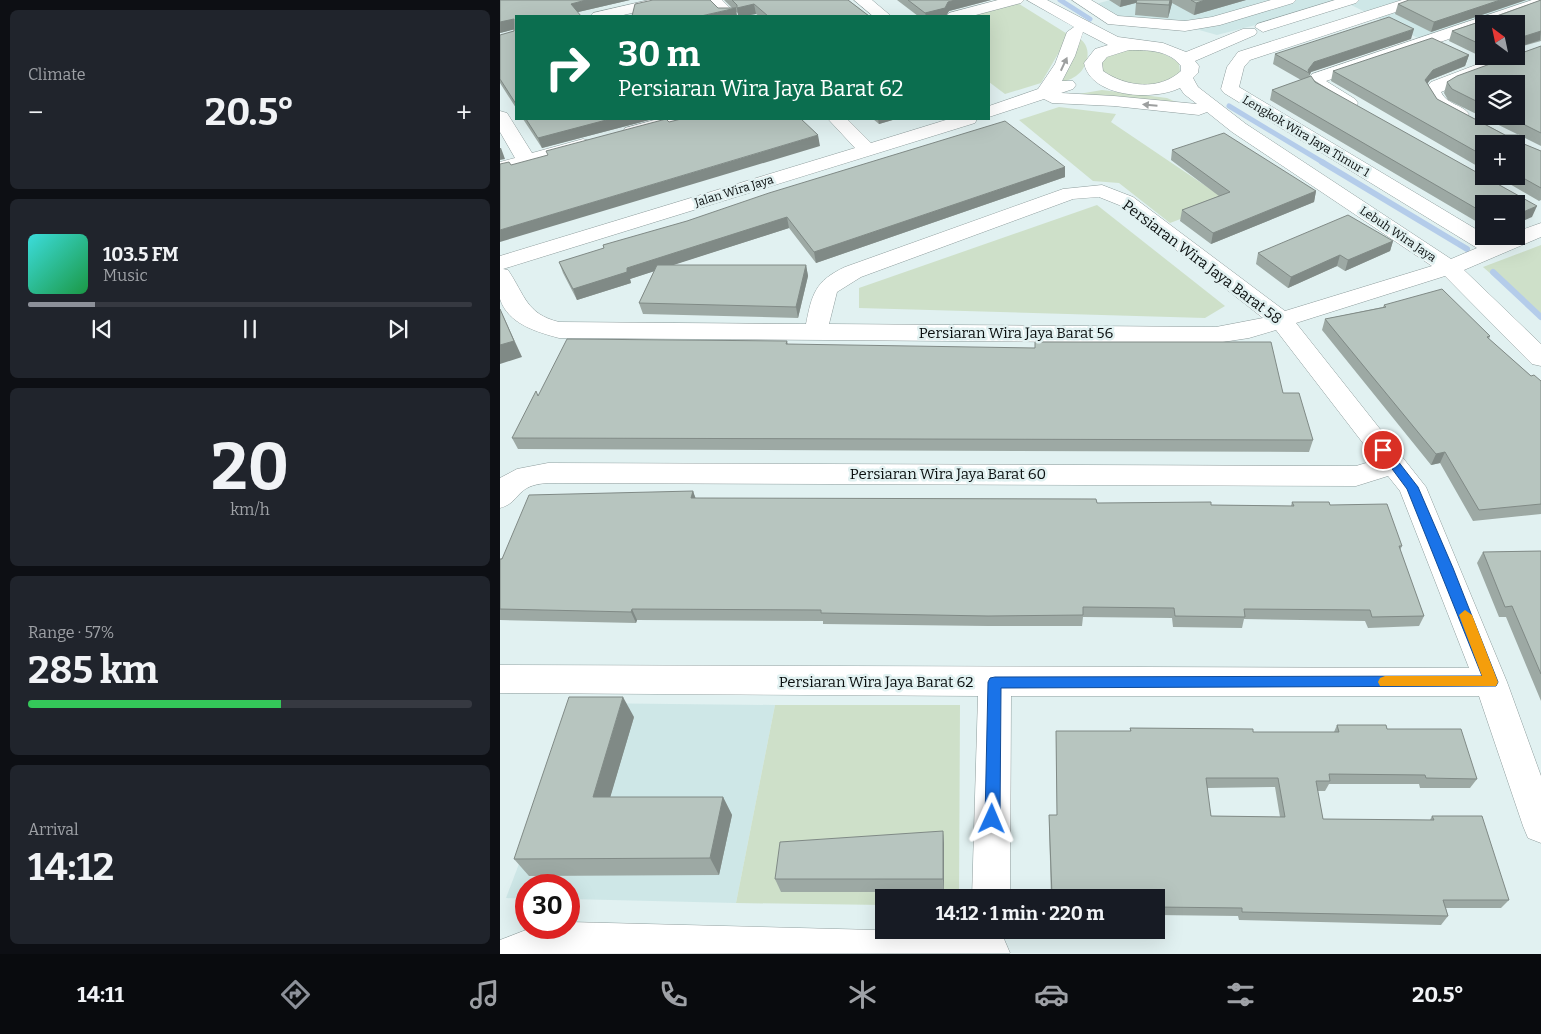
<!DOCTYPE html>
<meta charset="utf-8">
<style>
body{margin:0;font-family:Bitter,serif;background:#20242c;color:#f1f3f6;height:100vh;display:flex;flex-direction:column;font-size:19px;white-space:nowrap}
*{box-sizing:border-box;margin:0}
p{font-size:16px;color:#9ea1a6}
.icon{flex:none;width:28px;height:28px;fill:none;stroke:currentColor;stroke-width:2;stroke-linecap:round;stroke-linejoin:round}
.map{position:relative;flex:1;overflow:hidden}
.side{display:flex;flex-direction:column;gap:10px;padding:10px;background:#0d0f14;width:500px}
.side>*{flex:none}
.guide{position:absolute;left:15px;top:15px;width:475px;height:105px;border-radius:0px;box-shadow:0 5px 20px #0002;background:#0b6e4f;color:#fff;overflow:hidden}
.needle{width:32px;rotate:327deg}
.buttons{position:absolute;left:975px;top:15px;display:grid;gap:10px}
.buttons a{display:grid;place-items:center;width:50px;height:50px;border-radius:0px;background:#171b24;box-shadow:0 5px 20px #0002;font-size:25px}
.speed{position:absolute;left:15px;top:874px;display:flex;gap:10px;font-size:25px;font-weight:700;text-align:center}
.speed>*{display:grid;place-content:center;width:65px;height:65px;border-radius:50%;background:#171b24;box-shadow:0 5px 20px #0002;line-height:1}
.speed .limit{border:8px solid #d22;background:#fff;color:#111}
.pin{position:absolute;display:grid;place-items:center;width:42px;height:42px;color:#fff;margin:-21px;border:2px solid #fff;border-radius:50%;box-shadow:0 1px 5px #0007}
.me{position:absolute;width:55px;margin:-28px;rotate:1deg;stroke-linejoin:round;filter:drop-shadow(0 0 4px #0008)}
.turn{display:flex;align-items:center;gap:18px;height:105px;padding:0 20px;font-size:22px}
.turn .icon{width:65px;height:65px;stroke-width:2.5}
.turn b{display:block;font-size:35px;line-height:42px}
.big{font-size:38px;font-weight:700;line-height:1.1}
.side .card{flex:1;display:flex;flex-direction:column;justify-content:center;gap:8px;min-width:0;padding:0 18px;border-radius:8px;background:#20242c}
.side .dial{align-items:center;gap:0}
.dial b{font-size:65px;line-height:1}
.song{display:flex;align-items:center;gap:15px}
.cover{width:60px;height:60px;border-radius:8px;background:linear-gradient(135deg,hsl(180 70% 55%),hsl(140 70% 35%))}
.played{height:5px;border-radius:2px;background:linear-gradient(90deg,#8c9099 15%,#363941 15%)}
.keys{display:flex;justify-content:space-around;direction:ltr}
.heat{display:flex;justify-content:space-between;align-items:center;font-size:28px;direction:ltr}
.charge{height:8px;border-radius:4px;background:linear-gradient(90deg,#34c759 57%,#363941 0)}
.trip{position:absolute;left:375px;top:889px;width:290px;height:50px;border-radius:0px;background:#171b24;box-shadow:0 5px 20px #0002;font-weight:700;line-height:50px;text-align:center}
.menu{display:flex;height:80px;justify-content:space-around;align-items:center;background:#090b0e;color:#9ea1a6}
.menu .icon{width:35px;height:35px}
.menu .on{color:#8c9099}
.menu b{font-size:22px;color:#f1f3f6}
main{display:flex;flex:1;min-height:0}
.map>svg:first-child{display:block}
.built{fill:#cee7e7}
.green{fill:#cee0c9}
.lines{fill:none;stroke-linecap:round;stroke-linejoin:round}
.stream-far1{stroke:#b4ccea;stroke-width:5}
.stream{stroke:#b4ccea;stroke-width:6}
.minor-casing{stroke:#8d9c9c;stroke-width:1}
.minor{fill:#fff;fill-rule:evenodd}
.wall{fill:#9da9a4;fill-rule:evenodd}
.shaded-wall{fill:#808a86}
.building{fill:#b7c5bf;stroke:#808a86;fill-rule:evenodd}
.oneway{fill:#9d9f9f}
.route{fill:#1a73e8;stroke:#114b97}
.slow{fill:#f59e0b}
.labels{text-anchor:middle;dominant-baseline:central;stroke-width:5;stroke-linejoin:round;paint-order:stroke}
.far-street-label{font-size:12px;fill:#0a0f0f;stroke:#e1f1f1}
.street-label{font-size:15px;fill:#0a0f0f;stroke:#e1f1f1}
</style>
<main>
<section class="side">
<div class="card"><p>Climate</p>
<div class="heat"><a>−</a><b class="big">20.5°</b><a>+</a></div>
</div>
<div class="card">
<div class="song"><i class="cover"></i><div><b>103.5 FM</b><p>Music</p></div></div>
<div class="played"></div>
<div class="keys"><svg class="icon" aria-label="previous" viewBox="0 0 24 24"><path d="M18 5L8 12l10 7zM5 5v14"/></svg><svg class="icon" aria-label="pause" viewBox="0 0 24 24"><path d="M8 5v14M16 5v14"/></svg><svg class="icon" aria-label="next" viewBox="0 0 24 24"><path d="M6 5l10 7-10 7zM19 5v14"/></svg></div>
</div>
<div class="card dial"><b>20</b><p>km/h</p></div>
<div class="card"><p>Range · 57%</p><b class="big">285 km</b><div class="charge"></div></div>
<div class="card"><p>Arrival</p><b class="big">14:12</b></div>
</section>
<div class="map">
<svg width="1041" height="954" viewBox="0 0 1041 954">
<rect width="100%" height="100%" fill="#e1f1f1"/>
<g class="built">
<polygon points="610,0 1041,0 922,40 845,2 717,35 685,26 614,21 589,6"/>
<polygon points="80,703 275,705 236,903 69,899 69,885 26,885 26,899 6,898"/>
</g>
<g class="green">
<polygon points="516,2 569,35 541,83 505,94 489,82 489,16 461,16"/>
<path d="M580,39c13,9 8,29 -4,37 -6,4 -13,6 -19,8z"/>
<path d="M626,49c21,1 37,1 53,14l1,9c-8,13 -38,17 -53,12 -9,-2 -17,-8 -26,-11v-13l4,-4z"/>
<polygon points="602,90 667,98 685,106 567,96"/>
<polygon points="559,107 616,114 611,122 728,201 670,223 619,183 593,181 519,120"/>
<polygon points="597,205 725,306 705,318 359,308 359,288"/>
<polygon points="1041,245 1041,318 983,267"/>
<polygon points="275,705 460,705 459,897 384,898 384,905 236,903"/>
</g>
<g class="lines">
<g class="stream-far1">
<polyline points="560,0 590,19"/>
<polyline points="729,106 824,163"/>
</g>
<g class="stream">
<polyline points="822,162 967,249"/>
<polyline points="993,272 1041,317"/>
</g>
<g class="minor-casing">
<g id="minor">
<polygon points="149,0 178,0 175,3 119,16 91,16 93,13"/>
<polygon points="205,0 222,0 238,16 221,16"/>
<polygon points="354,0 372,0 391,16 373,16"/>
<polygon points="498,0 524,0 521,3 472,16 447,16 449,13"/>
<path d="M527,0h20l71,37 45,6 23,9 57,-23h12l2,3 -2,3 -60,26 4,5 -1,7 -5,5 5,9 48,37 205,135 26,-11 -253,-155 -3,-4 6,-22 11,-15 164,-52h24l-3,3 -173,57 -6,7 -5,20 245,147v2l11,5 10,-5h11v-4l25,-9v14l-77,33 77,74v22l-9,-2 -87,-88 -149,47 130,164 81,195 34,94v67l-13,-5 -5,-12 -44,-130h-468l-1,202h-38l6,-202 -478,-3v-28l969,3 -69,-177 -12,-15 -32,10 -808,-3c-34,2 -26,19 -48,25v-30l17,-9 31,-6 808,3 20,-6 -100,-130 -27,8 -33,5 -657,-5c-22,-6 -51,-14 -59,-39 0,-12 0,-31 0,-43l355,-108 -27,-29h19l24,24 78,-24h28l-2,4 -472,146 5,1c17,25 18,44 51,52l247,2c6,-30 9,-43 39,-57l218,-78 39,-4 31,12 152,114 147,-45 -200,-134 -25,-20 -8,3 -85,-9 -62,-3 -8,-4 -55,18v-11l49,-17 17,-25 12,-32 7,-5zM583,32l25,13 -13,4 -11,14c7,35 70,38 96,25l4,6 13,10 -83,-8 -53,-3 12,-4 3,-4 -3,-4h-11l13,-25zM629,50c19,0 40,0 52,16v5c-22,20 -55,16 -78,0l-1,-8 5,-6zM599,197l20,8 144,113 -47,9 -387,-3 8,-32 24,-15 212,-78z"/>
<polygon points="572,0 591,0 618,16 685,21 712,17 771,0 796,0 793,3 720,25 685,31 608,24"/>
<polygon points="835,0 859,0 856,3 769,30 763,32 755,27 757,24"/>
<path d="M1032,0h9v7l-48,17h-9v3l-158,54 29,18 3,4 -3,4c-15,4 -39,-13 -47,-26l4,-7z"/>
<path d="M1016,51l7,5 -2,4 -80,32c6,13 21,12 28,22l-3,4c-17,4 -36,-10 -43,-26l8,-10 68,-26h17z"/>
<polygon points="0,111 7,113 32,153 83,139 90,141 93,145 90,149 0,174 0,162 15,158 0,132"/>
<polygon points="158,119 187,119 185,123 132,138 125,136 123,132 125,128"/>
<polygon points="69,922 490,933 504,939 510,953 0,954 0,940 31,928 69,928"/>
</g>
</g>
<use href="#minor" class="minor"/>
</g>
<g class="wall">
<polygon points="0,0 130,0 78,12 16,16 16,108 0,83 0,35 14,31 14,29 0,33"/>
<polygon points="224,0 348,0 369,16 259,16 256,14 244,16 238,16 238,13 236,12 218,8 232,8"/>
<polygon points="397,0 491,0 449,11 446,16 418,16"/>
<polygon points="609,0 746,0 694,15 672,3 668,18 635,15 636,3 620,7"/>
<polygon points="1026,0 931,32 895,14 898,4"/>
<polygon points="1041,0 1041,41 1016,48 1016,24 984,24 984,56 993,56 986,59 949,41 952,31"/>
<polygon points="911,39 811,72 809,77 1032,217 984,204 984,226 770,100 772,90 801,80 773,64 775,54"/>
<path d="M1041,46v100l-93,-46 -4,-7 3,-11zM984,84l32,32h-32z"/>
<polygon points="969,55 965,66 930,80 927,84 937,99 1019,142 1041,151 1041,200 1039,201 996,176 1016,176 1016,144 984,144 984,170 831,81 833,71"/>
<polygon points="23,119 153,119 42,148"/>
<polygon points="373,119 396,119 379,124"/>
<polygon points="672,150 816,191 814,202 711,244 680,221 682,210 719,196 671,160"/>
<polygon points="565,167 565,177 316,263 289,228 172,265 306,265 308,276 298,318 143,314 139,303 154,271 130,279 131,283 77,300 63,273 59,262 104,249 103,245"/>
<polygon points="893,241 890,251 845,271 837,266 788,288 756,264 758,253"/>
<polygon points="884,305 990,336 989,339 1031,376 1041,381 1041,514 973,521 940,463 931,465 822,330 825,319 883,307"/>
<polygon points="287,341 288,344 783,393 813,440 809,452 18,449 12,438 38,396"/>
<polygon points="193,491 195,498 791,506 792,502 830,505 902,546 900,550 924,616 919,626 868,628 865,621 744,619 742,628 673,627 672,618 583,617 582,626 488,626 323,624 323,621 137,620 136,623 0,620 0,559"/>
<polygon points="1041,551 1041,701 1006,617 999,617 977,563 983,552"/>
<polygon points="134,717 110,797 223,797 232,815 219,875 29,876 14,859"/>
<path d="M837,725l50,4 90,50 -7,9h-50l-1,-4h-90l-4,7h-8l6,28 107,1 2,-4 77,84 -8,8h-55l2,8 -7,9 -202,-5 -1,-4 -82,-1v-17h-105l-2,-73v-10h8l-1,-84h74v-3l123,4h81zM775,787l5,30 -69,-1 -4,-28z"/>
<polygon points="443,831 444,845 444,892 281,892 275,879"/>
</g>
<g class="shaded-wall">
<polygon points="86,0 130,0 74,13 71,4"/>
<polygon points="455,0 491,0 449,11 446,16 426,16 425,13 448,2"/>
<polygon points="621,0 640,0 639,2 620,7"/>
<polygon points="670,0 672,0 672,3 668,18 669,5"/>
<polygon points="705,0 746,0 694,15 696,3"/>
<polygon points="1000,0 1026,0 931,32 934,22"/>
<polygon points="254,4 256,14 244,16 238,16 237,8"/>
<polygon points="236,8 237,16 201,16"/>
<polygon points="14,19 16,29 0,33 0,22"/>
<polygon points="914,29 911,39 811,72 809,76 809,73 808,70 814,62"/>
<polygon points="1041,31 1040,40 1016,48 1019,38"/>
<polygon points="969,55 965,66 930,80 922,91 925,80 933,70"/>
<polygon points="110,119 153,119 42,148 38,138"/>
<polygon points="378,119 396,119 379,124"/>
<polygon points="318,135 320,146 0,242 0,230"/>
<polygon points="0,148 1,148 5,159 0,160"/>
<polygon points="565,167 565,177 316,263 314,252"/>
<polygon points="816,191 814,202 711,244 713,233"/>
<polygon points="1037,206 1032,217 1016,224 1016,215"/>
<polygon points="287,217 289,228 130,279 131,283 77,300 73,289 127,268"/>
<polygon points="893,241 890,251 845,271 848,260"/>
<polygon points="840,255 837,266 788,288 791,277"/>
<polygon points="306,265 308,276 298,318 296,307"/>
<polygon points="0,309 22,357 0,364"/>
<polygon points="945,452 940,463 931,465 936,454"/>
<polygon points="193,491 197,502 191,498"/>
<polygon points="132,609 137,620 136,623 131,612"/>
<polygon points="123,697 134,717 105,815 93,797"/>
<polygon points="223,797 232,815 219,875 210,858"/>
<polygon points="443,831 444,845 444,892 443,879"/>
</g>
<g class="building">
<polygon points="0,0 86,0 71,4 81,16 16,16 16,104 0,79 0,35 14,31 14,19 0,22"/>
<polygon points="153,0 210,0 218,8 236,8 201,16 132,16 135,4"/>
<polygon points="232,0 348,0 369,16 268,16 254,4 237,8 237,5"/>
<polygon points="408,0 455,0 448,2 445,8 425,13"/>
<polygon points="637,0 670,0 669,5 636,3"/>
<polygon points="691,0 705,0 696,3"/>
<polygon points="909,0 1000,0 934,22 898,4"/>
<polygon points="1041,0 1041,31 1019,38 1018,44 1016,44 1016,24 984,24 984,46 952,31 988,19 989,16 997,16"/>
<polygon points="889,17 914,29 814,62 808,70 809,73 775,54"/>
<polygon points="932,38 969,55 933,70 925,80 937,99 1005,135 1018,135 1019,142 1041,151 1041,188 1016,174 1016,144 984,144 984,156 833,71"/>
<polygon points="1041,46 1041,133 1007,116 1016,116 1016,84 984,84 984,105 952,89 947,82 957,76 1012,56 1016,56 1016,55"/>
<polygon points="811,76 815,82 1037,206 1016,215 1016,204 984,204 984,213 772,90"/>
<polygon points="26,119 110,119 38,138"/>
<polygon points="166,119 169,122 181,119 301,119 318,135 0,230 0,164 9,162 11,165 48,155 46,151"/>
<polygon points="505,121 565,167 314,252 287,217 127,268 127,272 73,289 59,262 104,248 103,245 187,221 269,193"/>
<polygon points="724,133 816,191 713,233 682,210 730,192 672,150"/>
<polygon points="848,215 893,241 848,260 840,255 791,277 758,253"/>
<polygon points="157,265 306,265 296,307 139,303"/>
<polygon points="942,289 990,336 987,337 1031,376 1034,375 1041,381 1041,504 979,510 945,452 936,454 825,319 886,307 884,305"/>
<polygon points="0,309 14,341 0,345"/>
<polygon points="67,339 287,341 286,344 535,348 535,342 771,342 783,393 799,393 813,440 12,438 36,391 38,396"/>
<polygon points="193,491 191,498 596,499 597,503 711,502 711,505 794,506 792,502 829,502 830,505 887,504 902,546 899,546 924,616 872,617 870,610 744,609 745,617 675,616 674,608 583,607 583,615 488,616 321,613 321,610 132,609 131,612 0,609 0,559 2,559 29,495"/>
<polygon points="1041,551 1041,674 1012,606 1005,607 983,552"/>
<polygon points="69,697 123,697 93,797 223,797 210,858 14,859"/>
<path d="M837,725h49l1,4h74l16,50 -51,-1 -1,-3 -96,-1 1,7h-14l7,38 111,1 -2,-4h50l27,84h-66l5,16 -206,-4v-4l-86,-1v-9h-33v-4l-71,2 -3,-81h8l-1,-84h75l-1,-3 123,1v3h86zM706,778h72l7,39 -74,-1z"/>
<polygon points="443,831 443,879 275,879 280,842"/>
</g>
<defs><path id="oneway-solid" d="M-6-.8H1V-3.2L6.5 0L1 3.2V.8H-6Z" transform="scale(1.25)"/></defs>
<g class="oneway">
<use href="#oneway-solid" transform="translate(564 64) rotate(-65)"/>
<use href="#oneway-solid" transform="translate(650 105) rotate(-175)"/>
</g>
<polygon class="route" points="883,446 887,447 918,487 953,568 998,682 996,686 501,688 500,819 498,824 492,826 487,824 485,819 488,682 490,678 495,677 982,676 907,489 878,450"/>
<polygon class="slow" points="965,610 972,615 998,682 996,686 880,686 878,682 880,678 885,676 982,676 959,615"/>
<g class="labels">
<g class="far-street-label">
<text transform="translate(806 136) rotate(31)">Lengkok Wira Jaya Timur 1</text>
<text transform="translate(234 191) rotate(-17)">Jalan Wira Jaya</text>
<text transform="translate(898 234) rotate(34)">Lebuh Wira Jaya</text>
</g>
<g class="street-label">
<text transform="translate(702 262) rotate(37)">Persiaran Wira Jaya Barat 58</text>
<text x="516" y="333">Persiaran Wira Jaya Barat 56</text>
<text x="448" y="474">Persiaran Wira Jaya Barat 60</text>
<text x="376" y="682">Persiaran Wira Jaya Barat 62</text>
</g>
</g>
</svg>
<div class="buttons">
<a><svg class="needle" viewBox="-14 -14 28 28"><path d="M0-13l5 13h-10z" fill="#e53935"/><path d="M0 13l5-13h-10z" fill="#9ea1a6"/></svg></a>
<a><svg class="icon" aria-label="layers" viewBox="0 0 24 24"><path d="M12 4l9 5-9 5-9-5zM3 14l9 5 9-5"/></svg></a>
<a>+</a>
<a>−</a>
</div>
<div class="speed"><div class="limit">30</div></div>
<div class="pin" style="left:883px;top:450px;background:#d93025"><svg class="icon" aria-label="arrive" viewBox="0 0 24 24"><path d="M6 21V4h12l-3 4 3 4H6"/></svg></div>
<svg class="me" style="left:492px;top:819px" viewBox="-20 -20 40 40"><path d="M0-17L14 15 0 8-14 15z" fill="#1a73e8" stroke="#fff" stroke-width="4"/></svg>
<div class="trip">14:12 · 1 min · 220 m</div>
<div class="guide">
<div class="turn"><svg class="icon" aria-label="right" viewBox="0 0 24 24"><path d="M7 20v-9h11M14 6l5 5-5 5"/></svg><div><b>30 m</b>Persiaran Wira Jaya Barat 62</div></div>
</div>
</div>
</main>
<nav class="menu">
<b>14:11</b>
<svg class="icon on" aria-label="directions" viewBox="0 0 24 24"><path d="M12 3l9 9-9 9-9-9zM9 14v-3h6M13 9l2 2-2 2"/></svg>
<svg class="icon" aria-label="music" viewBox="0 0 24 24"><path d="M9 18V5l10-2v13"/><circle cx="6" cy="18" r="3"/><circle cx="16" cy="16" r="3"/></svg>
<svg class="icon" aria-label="phone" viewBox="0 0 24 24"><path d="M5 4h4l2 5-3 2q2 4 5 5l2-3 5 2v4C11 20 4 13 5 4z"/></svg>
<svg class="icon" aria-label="climate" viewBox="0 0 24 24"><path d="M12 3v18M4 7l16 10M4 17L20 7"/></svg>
<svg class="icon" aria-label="car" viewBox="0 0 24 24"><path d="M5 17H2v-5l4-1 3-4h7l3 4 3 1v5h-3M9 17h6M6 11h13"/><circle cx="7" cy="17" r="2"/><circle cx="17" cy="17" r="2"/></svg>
<svg class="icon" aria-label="filters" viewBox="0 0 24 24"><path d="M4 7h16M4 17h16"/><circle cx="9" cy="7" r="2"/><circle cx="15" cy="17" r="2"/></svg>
<b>20.5°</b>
</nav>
